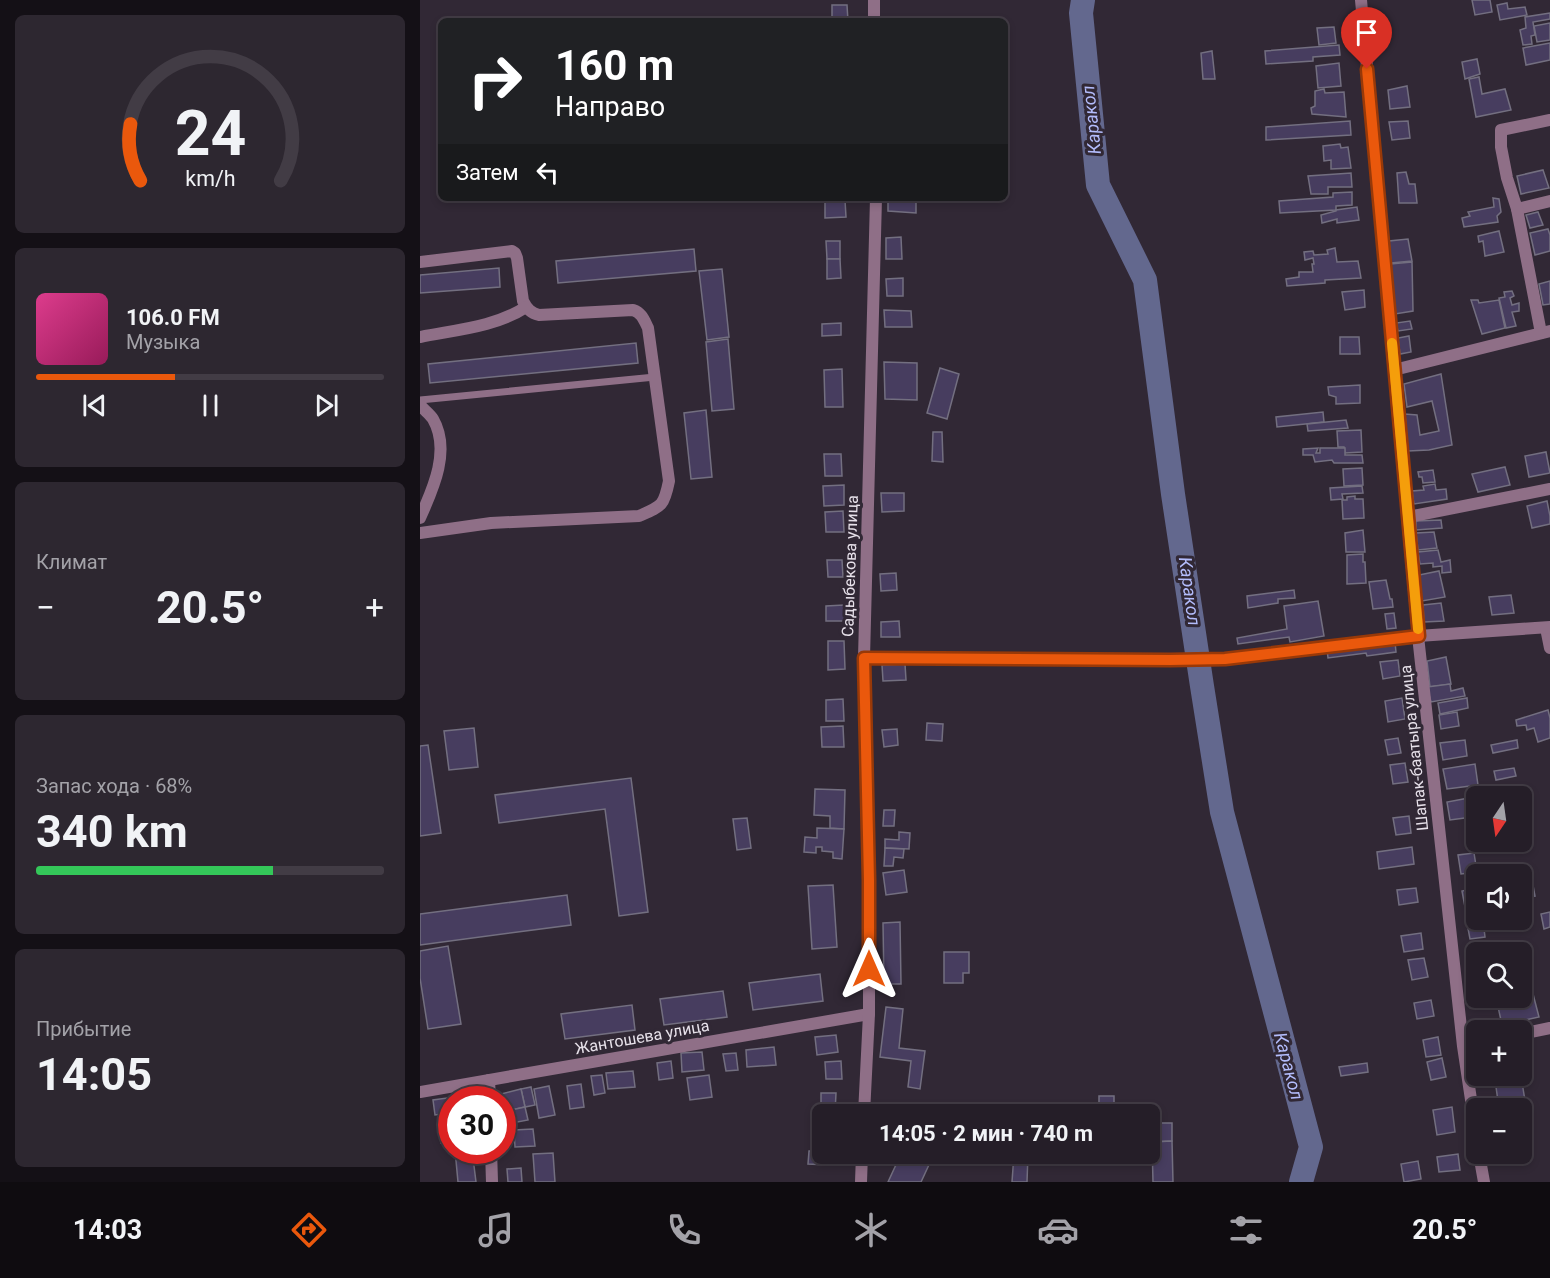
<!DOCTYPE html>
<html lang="ru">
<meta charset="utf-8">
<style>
body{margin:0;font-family:Roboto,sans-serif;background:#2d2730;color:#f1f3f6;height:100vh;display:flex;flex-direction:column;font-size:22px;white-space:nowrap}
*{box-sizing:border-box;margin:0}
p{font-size:20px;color:#a3a2a8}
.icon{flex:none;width:33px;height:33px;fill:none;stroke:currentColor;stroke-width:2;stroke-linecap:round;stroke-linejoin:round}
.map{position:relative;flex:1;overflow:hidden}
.side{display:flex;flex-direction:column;gap:15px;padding:15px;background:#141016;width:420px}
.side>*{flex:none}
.banner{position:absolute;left:18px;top:18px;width:570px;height:183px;border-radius:9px;box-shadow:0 3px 9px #0003,0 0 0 2px #423c45;background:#202124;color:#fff;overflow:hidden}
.needle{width:39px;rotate:193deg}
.controls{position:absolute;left:1046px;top:786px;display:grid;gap:12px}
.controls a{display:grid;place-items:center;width:66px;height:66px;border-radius:9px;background:#251e28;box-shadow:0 3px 9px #0003,0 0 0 2px #423c45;font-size:30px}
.speed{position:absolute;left:18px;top:1086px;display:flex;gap:12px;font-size:30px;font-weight:700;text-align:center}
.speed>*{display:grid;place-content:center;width:78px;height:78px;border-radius:50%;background:#251e28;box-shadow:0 3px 9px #0003,0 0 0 2px #423c45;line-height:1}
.speed .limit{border:9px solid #d22;background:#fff;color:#111}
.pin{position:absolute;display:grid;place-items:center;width:51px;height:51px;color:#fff;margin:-62px -26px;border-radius:50% 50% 50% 0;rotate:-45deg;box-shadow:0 0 6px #0007}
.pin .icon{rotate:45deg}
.me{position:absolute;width:66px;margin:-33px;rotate:0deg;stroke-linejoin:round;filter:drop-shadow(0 0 4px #0008)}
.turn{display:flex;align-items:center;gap:21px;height:126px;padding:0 18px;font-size:27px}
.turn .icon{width:78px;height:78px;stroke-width:2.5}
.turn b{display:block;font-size:42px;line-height:51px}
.then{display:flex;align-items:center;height:57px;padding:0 18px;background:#0003;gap:12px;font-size:22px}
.big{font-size:45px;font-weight:700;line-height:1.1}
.side .card{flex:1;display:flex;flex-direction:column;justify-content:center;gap:9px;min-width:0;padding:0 21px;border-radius:9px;background:#2d2730}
.side .dial{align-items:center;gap:0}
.dial svg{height:156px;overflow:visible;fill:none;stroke:#423c45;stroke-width:7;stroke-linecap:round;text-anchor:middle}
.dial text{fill:#f1f3f6;stroke:none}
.song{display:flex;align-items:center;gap:18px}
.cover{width:72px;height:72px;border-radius:9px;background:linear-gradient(135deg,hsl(330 70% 55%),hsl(330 70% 35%))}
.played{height:6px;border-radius:3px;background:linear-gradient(90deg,#ea580c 40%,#423c45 40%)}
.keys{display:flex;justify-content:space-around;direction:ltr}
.heat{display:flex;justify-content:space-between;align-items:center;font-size:33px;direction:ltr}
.charge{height:9px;border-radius:4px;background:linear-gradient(90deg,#34c759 68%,#423c45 0)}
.trip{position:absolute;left:392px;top:1104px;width:348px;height:60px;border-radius:9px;background:#251e28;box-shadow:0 3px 9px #0003,0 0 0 2px #423c45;font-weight:700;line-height:60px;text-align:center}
.tab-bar{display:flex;height:96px;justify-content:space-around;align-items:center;background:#0f0c10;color:#a3a2a8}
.tab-bar .icon{width:42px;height:42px}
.tab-bar .active{color:#ea580c}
.tab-bar b{font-size:27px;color:#f1f3f6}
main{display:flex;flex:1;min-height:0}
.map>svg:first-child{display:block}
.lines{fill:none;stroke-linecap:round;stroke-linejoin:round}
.river{stroke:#63688e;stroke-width:24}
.building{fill:#473d5f;stroke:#736f80;stroke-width:1.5}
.service{stroke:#8f6f87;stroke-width:7}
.minor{stroke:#8f6f87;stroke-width:12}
.route-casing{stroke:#983908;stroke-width:15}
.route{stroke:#ea580c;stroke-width:10}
.slow{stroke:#f59e0b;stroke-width:10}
.labels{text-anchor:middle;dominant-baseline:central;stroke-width:6;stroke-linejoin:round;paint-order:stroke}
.street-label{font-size:16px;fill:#e7e1ea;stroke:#312835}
.water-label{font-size:18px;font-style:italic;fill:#b3bcfb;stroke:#312835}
</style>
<main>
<section class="side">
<div class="card dial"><svg viewBox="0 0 100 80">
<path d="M14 69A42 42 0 1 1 86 69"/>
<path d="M14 69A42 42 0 0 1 9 40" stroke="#ea580c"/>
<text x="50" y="56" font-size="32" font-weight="700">24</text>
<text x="50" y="72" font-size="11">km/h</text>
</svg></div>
<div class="card">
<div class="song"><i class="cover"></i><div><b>106.0 FM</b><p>Музыка</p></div></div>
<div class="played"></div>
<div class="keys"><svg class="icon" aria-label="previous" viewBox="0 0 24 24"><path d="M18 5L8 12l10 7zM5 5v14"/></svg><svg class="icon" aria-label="pause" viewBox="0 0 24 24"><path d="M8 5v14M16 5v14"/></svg><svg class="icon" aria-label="next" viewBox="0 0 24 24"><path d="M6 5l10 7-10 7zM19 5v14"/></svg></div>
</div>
<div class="card"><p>Климат</p>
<div class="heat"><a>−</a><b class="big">20.5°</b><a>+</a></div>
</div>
<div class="card"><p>Запас хода · 68%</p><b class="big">340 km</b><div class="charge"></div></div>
<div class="card"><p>Прибытие</p><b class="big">14:05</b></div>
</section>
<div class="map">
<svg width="1130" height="1182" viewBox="0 0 1130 1182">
<rect width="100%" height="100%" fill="#312835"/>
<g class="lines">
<polyline class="river" points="663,0 661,13 678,185 725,280 753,494 782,686 802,812 891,1147 881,1182"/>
</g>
<g class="building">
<polygon points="1052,0 1070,0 1072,12 1055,15"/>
<polygon points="1087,3 1088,9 1105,7 1107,15 1080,20 1077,5"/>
<polygon points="412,5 427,5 428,21 412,21"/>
<polygon points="1130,13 1130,19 1113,22 1115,35 1111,36 1112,44 1103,45 1100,30 1106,28 1105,17"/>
<polygon points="1130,23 1130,40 1117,42 1114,26"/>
<polygon points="914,27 916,43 899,45 897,28"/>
<polygon points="1130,43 1130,60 1106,65 1103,48"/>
<polygon points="919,45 920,55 893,57 893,61 846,64 845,51"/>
<polygon points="792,51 795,79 783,79 781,53"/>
<polygon points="1057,59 1060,74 1045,79 1042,62"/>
<polygon points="919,63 921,86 898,88 896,66"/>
<polygon points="1059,77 1062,94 1085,89 1091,110 1056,117 1049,79"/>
<polygon points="987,86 990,107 970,109 968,90"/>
<polygon points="904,89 905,93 924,92 926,117 892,114 891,108 895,106 895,91"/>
<polygon points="930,121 931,135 846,140 846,127"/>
<polygon points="988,121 990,138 972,140 969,122"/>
<polygon points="920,144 921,148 928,147 931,168 911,169 911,160 904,161 903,146"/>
<polygon points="1123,170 1129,188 1101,194 1097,176"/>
<polygon points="986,172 989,184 995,184 997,203 979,203 977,173"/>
<polygon points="931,173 932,187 908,187 908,194 891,194 888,176"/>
<polygon points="932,192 932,205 916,206 916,210 860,213 859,201 913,197 913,193"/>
<polygon points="468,198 496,198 496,213 468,211"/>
<polygon points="1073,198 1079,199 1081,212 1077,216 1078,222 1044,227 1042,218 1050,216 1048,212 1074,207"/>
<polygon points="405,200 425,200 426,217 405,218"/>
<polygon points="937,207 939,220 917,223 917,219 902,223 901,215 916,211 916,210"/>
<polygon points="1118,212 1123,225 1110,228 1106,215"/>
<polygon points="1128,229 1130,235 1130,251 1115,255 1110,233"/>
<polygon points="1079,231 1084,252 1065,256 1063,241 1059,242 1058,236"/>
<polygon points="481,237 482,259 466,259 466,238"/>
<polygon points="988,239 992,261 971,263 969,241"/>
<polygon points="406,241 420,241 420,259 407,259"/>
<polygon points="915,248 917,262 938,261 941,278 905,280 905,283 867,286 866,279 879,277 879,272 893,272 892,264 894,264 893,258 885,260 884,252 893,251 894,255 908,254 907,250"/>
<polygon points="274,249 276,271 138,283 136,261"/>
<polygon points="407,259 420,259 421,278 407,279"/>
<polygon points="992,262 993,311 975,314 970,264"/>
<polygon points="79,268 80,287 0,293 0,275"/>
<polygon points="302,269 309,337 287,340 279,271"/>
<polygon points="483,278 483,296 467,296 466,279"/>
<polygon points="1130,281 1130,304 1123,305 1119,284"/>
<polygon points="944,290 945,307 925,310 922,292"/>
<polygon points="1092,291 1094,296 1090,298 1092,305 1099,303 1099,311 1092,312 1096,326 1086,328 1079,298 1085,297 1084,292"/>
<polygon points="1051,300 1058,300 1059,303 1079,300 1085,328 1062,334"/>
<polygon points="464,310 491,311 492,327 465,327"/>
<polygon points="990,321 992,329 978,331 976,323"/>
<polygon points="421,323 421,335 402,336 402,324"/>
<polygon points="989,336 991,352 980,354 978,338"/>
<polygon points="920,337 939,337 940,354 920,354"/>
<polygon points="308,339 314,409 292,411 286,342"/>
<polygon points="216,343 218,363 10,383 8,364"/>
<polygon points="464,362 497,363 497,400 465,399"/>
<polygon points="520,368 539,374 527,419 507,413"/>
<polygon points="422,369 423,407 405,407 404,370"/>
<polygon points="1021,374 1032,445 1009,450 988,451 985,414 997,415 1000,435 1019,431 1012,401 987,407 984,384"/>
<polygon points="940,385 940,403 916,404 916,397 909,395 908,387"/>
<polygon points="286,410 292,477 271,479 264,413"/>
<polygon points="903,412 904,422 857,427 856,417"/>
<polygon points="926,420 928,428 888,431 887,424"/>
<polygon points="941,430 942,452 925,453 924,447 918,447 917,431"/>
<polygon points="513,432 522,432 523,462 512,461"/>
<polygon points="898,448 896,453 900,453 900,448 925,448 925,455 942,455 943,463 914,463 912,460 895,462 893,455 883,455 883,449"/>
<polygon points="1126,452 1130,473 1109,477 1105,456"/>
<polygon points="404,454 421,454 422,476 405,476"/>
<polygon points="1085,467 1090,485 1058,492 1052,474"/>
<polygon points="942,468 943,485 924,486 923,469"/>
<polygon points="1013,470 1015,482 1003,483 1002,477 999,477 998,472"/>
<polygon points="1015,484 1016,490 1026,489 1027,499 994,504 992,491 1004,490 1003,486"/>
<polygon points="424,485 424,505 404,506 403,486"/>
<polygon points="942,486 943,493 922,494 923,499 911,500 910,488"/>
<polygon points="461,493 484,493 484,511 462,512"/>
<polygon points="935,496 935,499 943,499 944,518 923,519 922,500 927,500 927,497"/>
<polygon points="1127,501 1130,516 1130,524 1112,528 1107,506"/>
<polygon points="423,511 424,532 406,532 405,512"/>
<polygon points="1021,520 1022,528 996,530 996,521"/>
<polygon points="943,530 945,552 926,552 925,533"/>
<polygon points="1014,532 1017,548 998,550 996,533"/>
<polygon points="1018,550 1021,562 1030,560 1031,572 1022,573 1022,566 1013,567 1013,563 1000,564 998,552"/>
<polygon points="943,554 943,562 945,562 946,583 927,584 927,555"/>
<polygon points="407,560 422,560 423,577 408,577"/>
<polygon points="1019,571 1025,597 1002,601 1000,590 997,591 994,576"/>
<polygon points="476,573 477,590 461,591 460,574"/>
<polygon points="966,580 970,599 972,599 973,607 953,609 949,582"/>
<polygon points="874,590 875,598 858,599 858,603 828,608 827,596"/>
<polygon points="1091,595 1094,613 1072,615 1069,597"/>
<polygon points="898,601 904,636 870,642 869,637 818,644 817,638 867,629 864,606"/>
<polygon points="1021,603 1024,621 1004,622 1003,605"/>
<polygon points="424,605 425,621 406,621 406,606"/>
<polygon points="974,613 976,628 967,629 965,614"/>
<polygon points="479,621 480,637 461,637 461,622"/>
<polygon points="408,641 424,641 425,669 408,670"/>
<polygon points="975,642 976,652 947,656 946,653 908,658 907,649"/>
<polygon points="1026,657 1031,684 1010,687 1007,661"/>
<polygon points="978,660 980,676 963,679 960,662"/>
<polygon points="485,664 486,680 463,681 462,665"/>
<polygon points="1030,684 1031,691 1043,688 1045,696 1011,702 1007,687"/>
<polygon points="982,698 985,719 968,722 965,701"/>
<polygon points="1047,698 1048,708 1020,714 1018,703"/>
<polygon points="423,699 424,721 406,721 406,700"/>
<polygon points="1128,710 1130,718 1130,738 1118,742 1114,728 1107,730 1106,725 1097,726 1096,720"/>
<polygon points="1037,712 1039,726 1021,729 1019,715"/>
<polygon points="507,723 523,724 522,741 506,740"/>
<polygon points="423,726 424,747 402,747 401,727"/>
<polygon points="54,728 58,767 29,770 24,731"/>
<polygon points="477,729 478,745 464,747 462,730"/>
<polygon points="978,738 981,753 968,755 965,740"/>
<polygon points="1045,740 1047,756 1023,760 1020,743"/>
<polygon points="1097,740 1098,748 1073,753 1071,745"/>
<polygon points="8,745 21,833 0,836 0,746"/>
<polygon points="985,763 988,782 973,784 970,765"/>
<polygon points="1055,764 1058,785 1027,789 1023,769"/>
<polygon points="1094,768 1096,776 1076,780 1074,771"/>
<polygon points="211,778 228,912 199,916 185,809 79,823 75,795"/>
<polygon points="395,789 425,790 424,829 410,828 410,816 394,815"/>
<polygon points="1049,798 1052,817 1030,820 1027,802"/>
<polygon points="464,810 475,810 474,826 463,826"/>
<polygon points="989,816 991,833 976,835 973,818"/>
<polygon points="327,818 331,848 317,850 313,819"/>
<polygon points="397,828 424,829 422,859 413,858 413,852 402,851 402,847 396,847 396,853 384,852 385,837 397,838"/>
<polygon points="479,832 490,833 489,849 465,848 465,839 479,840"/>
<polygon points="992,847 994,864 959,869 957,852"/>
<polygon points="465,848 484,849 483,858 474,857 473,866 464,866"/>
<polygon points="1054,853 1057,872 1041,874 1038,855"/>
<polygon points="484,870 487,892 466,895 463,873"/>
<polygon points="1112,880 1115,896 1101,898 1101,882"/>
<polygon points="413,885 417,947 392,949 388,886"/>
<polygon points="996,888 998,902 979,905 977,890"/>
<polygon points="1056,888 1056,905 1045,907 1042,891"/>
<polygon points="147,895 151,925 0,945 0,914"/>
<polygon points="1130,912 1130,927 1124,929 1121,914"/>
<polygon points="1056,917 1056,920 1063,920 1065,937 1050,939 1046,918"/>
<polygon points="480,922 481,984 464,984 463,923"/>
<polygon points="1001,933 1003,949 984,952 981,936"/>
<polygon points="28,946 41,1024 8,1029 0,978 0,951"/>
<polygon points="524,952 549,952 549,973 543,973 543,983 524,983"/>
<polygon points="1004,958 1008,977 992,980 988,960"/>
<polygon points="400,974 403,1001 333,1010 329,983"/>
<polygon points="303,991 307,1017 244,1025 240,999"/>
<polygon points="1113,994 1119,1017 1082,1025 1077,1002"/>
<polygon points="1011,1000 1014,1016 997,1019 994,1003"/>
<polygon points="212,1005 215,1030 145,1039 141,1014"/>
<polygon points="466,1007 483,1009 479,1048 505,1051 500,1089 488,1087 491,1061 460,1057"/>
<polygon points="416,1035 418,1052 397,1055 395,1037"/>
<polygon points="1018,1037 1021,1055 1006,1057 1003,1040"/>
<polygon points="354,1047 356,1065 327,1067 326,1050"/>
<polygon points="282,1052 284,1070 262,1072 261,1053"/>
<polygon points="316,1053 318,1070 306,1071 303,1054"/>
<polygon points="1022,1058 1026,1077 1011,1080 1007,1062"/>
<polygon points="251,1061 253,1078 239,1080 237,1063"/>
<polygon points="421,1061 422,1079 406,1079 405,1062"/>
<polygon points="947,1063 948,1072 921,1076 919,1067"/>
<polygon points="213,1071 215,1087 188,1089 186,1073"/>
<polygon points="182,1075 185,1093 174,1095 171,1076"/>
<polygon points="289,1075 292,1097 270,1100 267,1078"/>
<polygon points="1101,1076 1113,1150 1101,1151 1101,1108 1079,1108 1075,1080"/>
<polygon points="161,1084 164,1107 150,1109 147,1086"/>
<polygon points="129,1086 135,1115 119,1118 114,1089"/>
<polygon points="111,1087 115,1105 105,1107 101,1089"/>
<polygon points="101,1089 105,1107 82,1112 82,1100 78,1100 77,1095"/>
<polygon points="401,1093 416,1093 415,1113 401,1112"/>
<rect x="679" y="1096" width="15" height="13"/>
<polygon points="27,1098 29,1113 15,1115 13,1100"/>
<polygon points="586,1104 656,1108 656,1114 585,1114"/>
<polygon points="105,1107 108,1120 82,1125 82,1112"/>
<polygon points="1032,1107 1035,1132 1017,1135 1013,1110"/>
<polygon points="729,1123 752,1123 752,1141 729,1142"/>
<polygon points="31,1127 32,1142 21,1143 19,1128"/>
<polygon points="113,1129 115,1146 95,1147 94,1130"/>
<polygon points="752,1141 753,1182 733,1182 732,1142"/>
<polygon points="35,1150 52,1150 56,1182 38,1182"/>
<polygon points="389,1151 402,1151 402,1154 409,1154 408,1165 388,1164"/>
<polygon points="133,1153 135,1182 115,1182 113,1154"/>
<polygon points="481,1154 514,1154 501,1182 468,1182"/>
<polygon points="594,1154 608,1154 607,1182 592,1182"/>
<polygon points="1038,1154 1040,1170 1019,1172 1017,1157"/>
<polygon points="998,1161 1001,1179 984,1182 981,1164"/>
<polygon points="101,1168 102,1182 88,1182 87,1169"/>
</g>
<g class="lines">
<polyline class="service" points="0,400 235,377"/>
<g class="minor">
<polyline points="454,0 454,21"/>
<polyline points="941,0 998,636 1043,1046 1056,1133"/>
<polyline points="1097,209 1130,201"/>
<path d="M0,262l92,-11 3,2 2,5 6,43c4,8 8,12 16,14l94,-5c9,3 11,10 15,18l21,153c-5,25 -7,25 -30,35l-148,7 -71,10"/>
<polyline points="1121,333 1097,209 1087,178 1081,147 1081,130 1130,120"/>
<path d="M0,337c35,-7 76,-10 106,-30"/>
<polyline points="974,370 1130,331"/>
<path d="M0,405c4,5 10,9 13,14 18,31 0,70 -13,99"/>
<polyline points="988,517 1130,489"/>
<polyline points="1126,628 1130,648"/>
<polyline points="444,658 750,661 805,659 998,636 1130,627"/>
<polyline points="1101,1034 1130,1028"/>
<polyline points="69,1080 70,1100"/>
<polyline points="0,1092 449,1014"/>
<polyline points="444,1114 449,1014 449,880 444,658 456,198"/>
<polyline points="71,1150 72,1182"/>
<polyline points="1059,1154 1064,1182"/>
<polyline points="441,1182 442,1154"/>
</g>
</g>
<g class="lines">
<g class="route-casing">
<polyline id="route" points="449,969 449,880 444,658 750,660 805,659 999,636 947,69"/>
</g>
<use href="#route" class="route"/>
<polyline class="slow" points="972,343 998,629"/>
</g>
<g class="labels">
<g class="street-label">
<text transform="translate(430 566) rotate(-88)">Садыбекова улица</text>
<text transform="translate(994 748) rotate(-96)">Шапак-баатыра улица</text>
<text transform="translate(222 1037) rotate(-10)">Жантошева улица</text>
</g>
<g class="water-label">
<text transform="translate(671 120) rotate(-96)">Каракол</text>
<text transform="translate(770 591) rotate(82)">Каракол</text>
<text transform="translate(869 1066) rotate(75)">Каракол</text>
</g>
</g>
</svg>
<div class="controls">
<a><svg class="needle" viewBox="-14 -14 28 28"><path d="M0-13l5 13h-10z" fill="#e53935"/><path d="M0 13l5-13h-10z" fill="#a3a2a8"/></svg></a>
<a><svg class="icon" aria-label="sound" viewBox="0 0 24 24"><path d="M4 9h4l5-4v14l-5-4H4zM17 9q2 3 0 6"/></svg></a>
<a><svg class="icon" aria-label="search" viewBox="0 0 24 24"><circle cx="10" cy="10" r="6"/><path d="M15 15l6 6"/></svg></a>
<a>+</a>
<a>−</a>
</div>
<div class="speed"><div class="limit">30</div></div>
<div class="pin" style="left:947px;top:69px;background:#d93025"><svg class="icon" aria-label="arrive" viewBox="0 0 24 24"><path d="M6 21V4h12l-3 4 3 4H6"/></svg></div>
<svg class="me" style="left:449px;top:969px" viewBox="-20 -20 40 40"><path d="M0-17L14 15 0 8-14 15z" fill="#ea580c" stroke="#fff" stroke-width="4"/></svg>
<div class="trip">14:05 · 2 мин · 740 m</div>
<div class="banner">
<div class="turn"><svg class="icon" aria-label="right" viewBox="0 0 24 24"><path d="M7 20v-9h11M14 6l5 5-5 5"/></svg><div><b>160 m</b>Направо</div></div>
<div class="then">Затем<svg class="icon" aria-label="left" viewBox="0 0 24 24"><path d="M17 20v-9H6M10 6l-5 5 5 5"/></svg></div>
</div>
</div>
</main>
<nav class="tab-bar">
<b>14:03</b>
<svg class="icon active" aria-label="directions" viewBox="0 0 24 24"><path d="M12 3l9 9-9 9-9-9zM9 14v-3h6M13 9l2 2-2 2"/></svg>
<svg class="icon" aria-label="music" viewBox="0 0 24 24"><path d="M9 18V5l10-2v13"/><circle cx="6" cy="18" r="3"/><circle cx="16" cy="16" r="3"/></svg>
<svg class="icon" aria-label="phone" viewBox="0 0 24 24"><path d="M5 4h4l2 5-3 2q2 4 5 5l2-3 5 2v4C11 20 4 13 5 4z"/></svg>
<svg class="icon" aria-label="climate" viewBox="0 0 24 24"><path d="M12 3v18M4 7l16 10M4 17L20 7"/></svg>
<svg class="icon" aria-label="car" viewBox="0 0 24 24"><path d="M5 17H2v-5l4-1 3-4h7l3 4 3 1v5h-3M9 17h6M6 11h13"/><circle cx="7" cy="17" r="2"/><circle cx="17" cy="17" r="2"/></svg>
<svg class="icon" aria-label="filters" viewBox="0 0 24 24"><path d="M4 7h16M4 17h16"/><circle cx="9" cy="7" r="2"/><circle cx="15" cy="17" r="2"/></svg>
<b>20.5°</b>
</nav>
